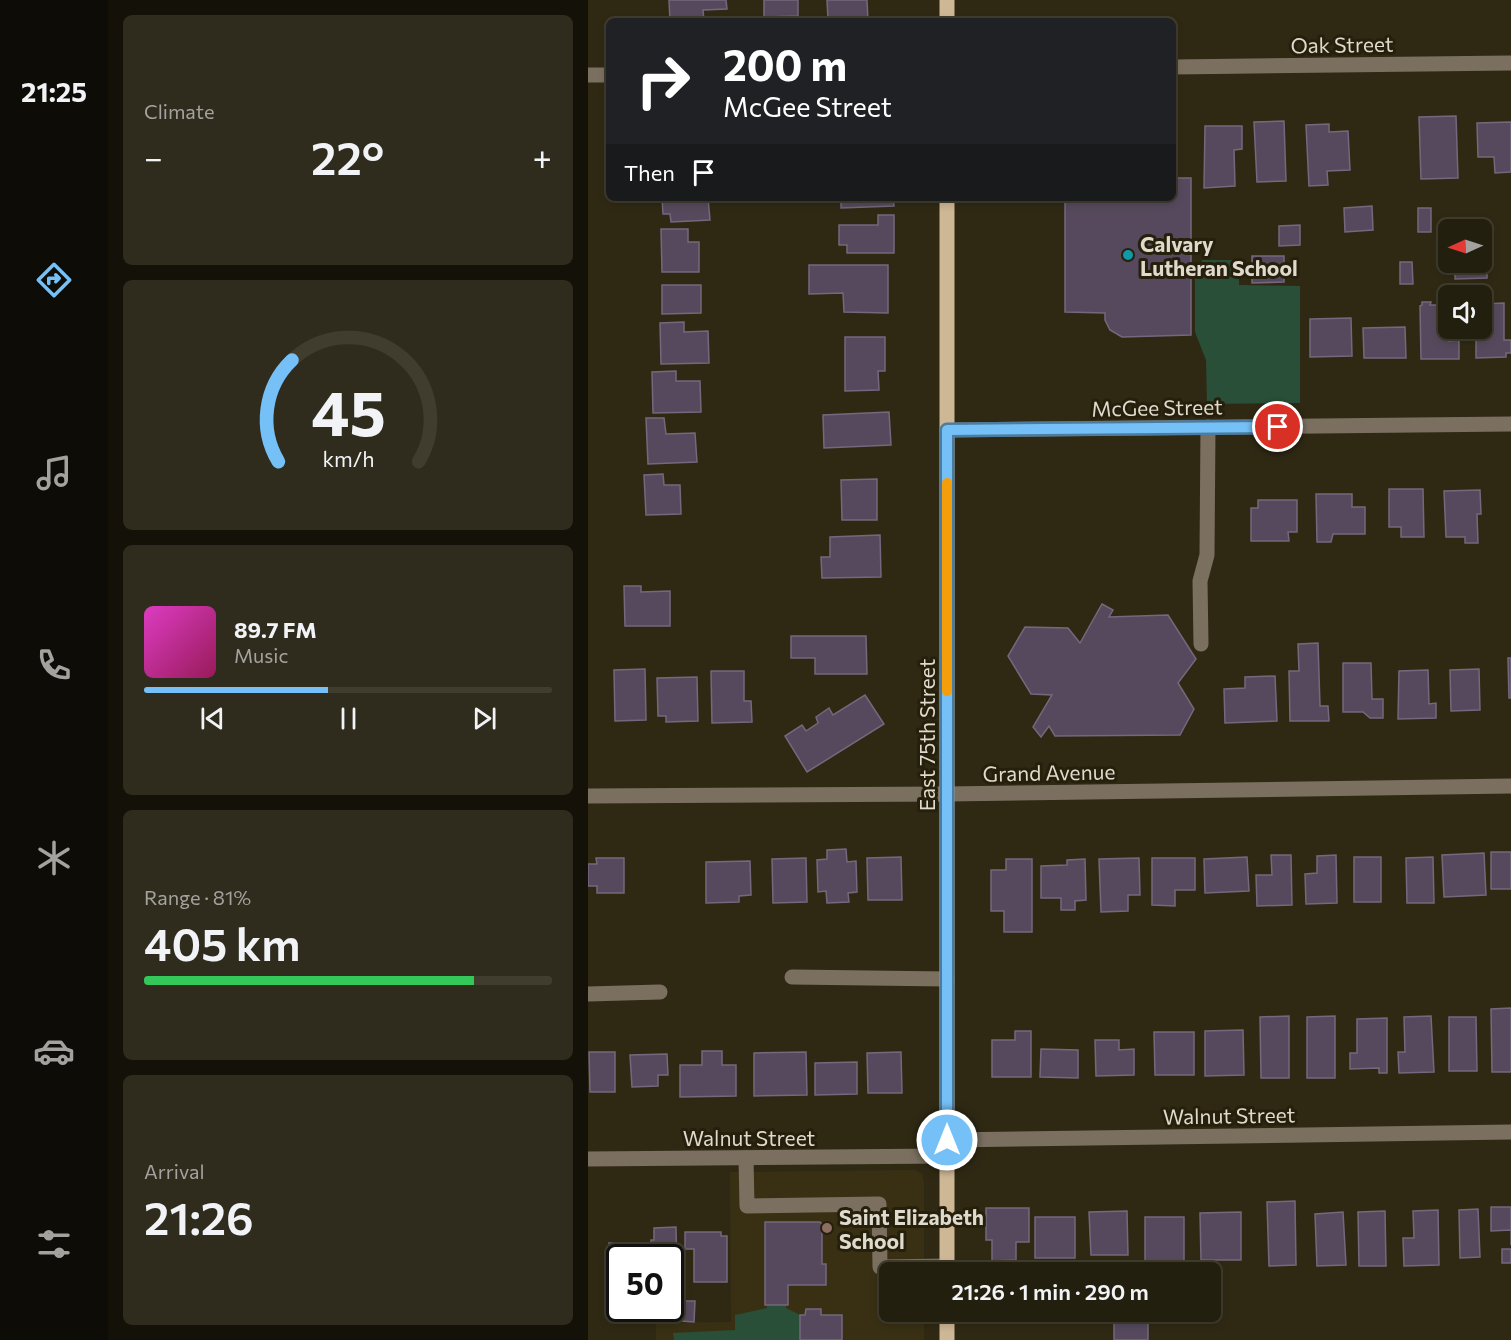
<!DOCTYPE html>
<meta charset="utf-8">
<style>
body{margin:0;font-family:Commissioner,sans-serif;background:#2f2c1d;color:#f1f3f6;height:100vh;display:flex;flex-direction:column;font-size:22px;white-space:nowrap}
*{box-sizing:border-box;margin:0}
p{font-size:20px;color:#a3a29e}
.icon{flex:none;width:33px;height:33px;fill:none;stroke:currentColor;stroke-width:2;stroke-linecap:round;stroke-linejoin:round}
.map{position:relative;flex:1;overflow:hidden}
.side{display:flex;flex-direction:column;gap:15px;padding:15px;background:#131108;width:480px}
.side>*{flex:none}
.top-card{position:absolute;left:18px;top:18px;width:570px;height:183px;border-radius:9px;box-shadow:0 3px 9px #0003,0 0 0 2px #403d2f;background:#202124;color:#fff;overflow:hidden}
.needle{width:39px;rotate:267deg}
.controls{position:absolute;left:850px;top:219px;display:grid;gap:12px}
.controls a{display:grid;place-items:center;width:54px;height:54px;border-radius:9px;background:#231f0f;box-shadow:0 3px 9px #0003,0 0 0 2px #403d2f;font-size:30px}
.speed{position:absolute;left:18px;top:1244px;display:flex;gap:12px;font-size:30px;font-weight:700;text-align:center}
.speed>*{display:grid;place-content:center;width:78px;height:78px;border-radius:50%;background:#231f0f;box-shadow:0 3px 9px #0003,0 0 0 2px #403d2f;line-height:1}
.speed .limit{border:3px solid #111;border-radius:9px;background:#fff;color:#111}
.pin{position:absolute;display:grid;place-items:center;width:51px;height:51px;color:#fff;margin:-26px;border:3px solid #fff;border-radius:50%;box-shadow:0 2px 6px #0007}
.me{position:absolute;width:66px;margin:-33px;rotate:0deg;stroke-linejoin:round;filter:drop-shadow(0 0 4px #0008)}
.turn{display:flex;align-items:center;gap:21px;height:126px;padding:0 18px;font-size:27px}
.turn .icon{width:78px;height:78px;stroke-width:2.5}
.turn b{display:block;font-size:42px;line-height:51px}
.then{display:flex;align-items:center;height:57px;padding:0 18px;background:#0003;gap:12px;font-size:22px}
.big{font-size:45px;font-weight:600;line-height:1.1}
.side .tile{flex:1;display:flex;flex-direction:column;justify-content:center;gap:9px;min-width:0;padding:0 21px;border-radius:9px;background:#2f2c1d}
.side .dial{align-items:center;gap:0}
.dial svg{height:156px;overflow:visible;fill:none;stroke:#403d2f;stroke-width:7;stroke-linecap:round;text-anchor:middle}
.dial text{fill:#f1f3f6;stroke:none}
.song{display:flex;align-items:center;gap:18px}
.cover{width:72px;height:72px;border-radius:9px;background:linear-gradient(135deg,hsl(310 70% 55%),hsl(330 70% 35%))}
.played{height:6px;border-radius:3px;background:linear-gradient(90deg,#75c0f6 45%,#403d2f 45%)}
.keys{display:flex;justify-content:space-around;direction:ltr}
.heat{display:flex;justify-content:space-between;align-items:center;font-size:33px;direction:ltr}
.charge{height:9px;border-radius:4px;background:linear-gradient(90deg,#34c759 81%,#403d2f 0)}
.trip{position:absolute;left:291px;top:1262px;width:342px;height:60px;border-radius:9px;background:#231f0f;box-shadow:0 3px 9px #0003,0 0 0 2px #403d2f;font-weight:600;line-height:60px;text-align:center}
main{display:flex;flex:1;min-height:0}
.menu{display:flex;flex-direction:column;width:108px;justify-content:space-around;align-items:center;background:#0e0c06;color:#a3a29e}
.menu .icon{width:42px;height:42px}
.menu .current{color:#75c0f6}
.menu b{font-size:27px;color:#f1f3f6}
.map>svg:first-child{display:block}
.built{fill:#393014}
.green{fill:#294f38}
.building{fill:#56495d;stroke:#75687c;stroke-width:1.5}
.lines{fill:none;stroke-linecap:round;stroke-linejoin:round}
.minor{stroke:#7b7060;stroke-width:15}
.major{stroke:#ceb795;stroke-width:15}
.route-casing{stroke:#4c7da0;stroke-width:15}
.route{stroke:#75c0f6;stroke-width:10}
.slow{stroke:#f59e0b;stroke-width:10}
.culture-dot{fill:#0f9aa8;stroke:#261f0b;stroke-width:2}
.education-dot{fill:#8d6e63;stroke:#261f0b;stroke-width:2}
.labels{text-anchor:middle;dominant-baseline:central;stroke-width:6;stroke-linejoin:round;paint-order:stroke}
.street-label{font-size:21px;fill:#dedacd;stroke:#261f0b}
.poi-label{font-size:21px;font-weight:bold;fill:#dedacd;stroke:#261f0b;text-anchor:start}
</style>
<main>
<nav class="menu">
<b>21:25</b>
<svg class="icon current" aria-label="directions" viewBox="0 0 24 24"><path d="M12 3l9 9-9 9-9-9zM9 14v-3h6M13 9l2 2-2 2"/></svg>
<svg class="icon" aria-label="music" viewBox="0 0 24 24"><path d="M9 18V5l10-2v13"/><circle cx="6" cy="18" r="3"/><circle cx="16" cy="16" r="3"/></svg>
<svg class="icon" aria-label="phone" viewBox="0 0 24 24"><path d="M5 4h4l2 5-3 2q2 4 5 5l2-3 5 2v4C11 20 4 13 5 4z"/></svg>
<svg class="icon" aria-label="climate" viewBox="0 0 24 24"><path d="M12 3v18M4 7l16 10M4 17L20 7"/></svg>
<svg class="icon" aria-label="car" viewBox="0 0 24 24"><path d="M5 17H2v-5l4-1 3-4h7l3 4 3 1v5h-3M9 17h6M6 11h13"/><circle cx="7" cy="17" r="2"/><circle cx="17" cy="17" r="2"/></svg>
<svg class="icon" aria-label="filters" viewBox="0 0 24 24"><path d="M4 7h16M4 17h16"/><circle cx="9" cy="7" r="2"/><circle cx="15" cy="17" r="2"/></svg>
</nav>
<section class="side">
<div class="tile"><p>Climate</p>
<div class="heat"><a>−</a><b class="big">22°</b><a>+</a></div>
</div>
<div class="tile dial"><svg viewBox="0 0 100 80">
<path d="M14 69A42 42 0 1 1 86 69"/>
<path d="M14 69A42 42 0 0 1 21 17" stroke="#75c0f6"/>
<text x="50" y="56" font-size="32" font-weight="700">45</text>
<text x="50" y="72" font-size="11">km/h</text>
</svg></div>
<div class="tile">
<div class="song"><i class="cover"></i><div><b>89.7 FM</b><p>Music</p></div></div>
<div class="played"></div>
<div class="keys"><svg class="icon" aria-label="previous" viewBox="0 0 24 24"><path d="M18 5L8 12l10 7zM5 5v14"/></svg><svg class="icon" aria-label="pause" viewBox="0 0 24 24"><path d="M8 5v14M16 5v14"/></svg><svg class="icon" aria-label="next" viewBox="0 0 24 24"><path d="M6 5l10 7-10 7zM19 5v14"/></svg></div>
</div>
<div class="tile"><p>Range · 81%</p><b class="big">405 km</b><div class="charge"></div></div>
<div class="tile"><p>Arrival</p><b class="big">21:26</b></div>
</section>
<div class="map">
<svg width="923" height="1340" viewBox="0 0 923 1340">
<rect width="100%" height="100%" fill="#2f2914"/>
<polygon class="built" points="326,1170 334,1174 336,1183 336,1272 302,1272 302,1311 336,1311 336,1340 68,1340 68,1323 143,1322 142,1172"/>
<g class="green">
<polygon points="614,260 651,260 651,285 712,286 712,403 619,404 618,360 607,332 607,266 613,265"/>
<polygon points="198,1305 198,1308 212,1315 212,1340 86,1340 85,1333 147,1330 147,1315 179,1308 179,1306"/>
</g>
<g class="building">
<polygon points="81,0 138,0 139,9 115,10 116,21 82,21"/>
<polygon points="176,0 210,0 210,16 176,17"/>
<polygon points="239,0 279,0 280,21 261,21 261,19 240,19"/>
<polygon points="868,116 870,178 833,179 831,117"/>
<polygon points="696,121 698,181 669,182 666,122"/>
<polygon points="923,122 923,172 907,173 906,157 890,157 889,123"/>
<polygon points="741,124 741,132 760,131 762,170 739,171 740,185 721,186 718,125"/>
<polygon points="617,126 654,126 654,149 646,150 647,186 616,188"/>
<polygon points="585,178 603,178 603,335 534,337 522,330 517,320 517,313 477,312 477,198 585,198"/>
<polygon points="74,198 120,198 122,220 83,222 82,214 75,214"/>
<polygon points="253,198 305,198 306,206 253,208"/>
<polygon points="784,206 785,230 757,232 756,208"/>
<rect x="830" y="208" width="13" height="24"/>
<polygon points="290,215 306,215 306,253 259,253 259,245 251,245 251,225 290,225"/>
<polygon points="712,225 712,245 691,246 691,226"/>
<polygon points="73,229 100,229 100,242 111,242 111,272 74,272"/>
<polygon points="894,252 899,252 899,278 867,279 867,262 894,262"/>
<polygon points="664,256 696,256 696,282 664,283"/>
<polygon points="812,262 824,262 825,284 812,284"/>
<polygon points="221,265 300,265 300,313 256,312 255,293 221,294"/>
<polygon points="74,285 113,285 113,313 74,314"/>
<polygon points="834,302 843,302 842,305 860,305 861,341 871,340 871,359 833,359 832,306 834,305"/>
<polygon points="916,303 916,340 923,340 923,353 918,353 918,357 888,358 888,328 894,328 894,304"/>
<polygon points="763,318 764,356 722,357 722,319"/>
<polygon points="96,322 96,332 120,331 121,363 73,364 72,323"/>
<polygon points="817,327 818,358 776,358 775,328"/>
<polygon points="257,337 297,337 297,371 290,371 291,390 257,391"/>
<polygon points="88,371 88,381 112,381 113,412 65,413 64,372"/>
<polygon points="301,412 303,445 236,448 235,415"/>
<polygon points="58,418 76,418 78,434 107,433 109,462 60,464"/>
<polygon points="75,474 76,485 92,485 93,514 58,515 56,475"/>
<polygon points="289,479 289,520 254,520 253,480"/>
<polygon points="801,489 835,489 836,537 813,537 813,527 801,527"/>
<polygon points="892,490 893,514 889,514 890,543 877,543 877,537 858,537 856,491"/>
<polygon points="728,494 764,494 764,507 777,507 777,534 745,534 743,542 729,542"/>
<polygon points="670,500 709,500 709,532 700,532 701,541 663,541 663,508 670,508"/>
<polygon points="292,535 293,577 234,578 233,557 242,557 242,537"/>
<polygon points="36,586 53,586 53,592 82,591 82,626 37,626"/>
<polygon points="514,604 525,610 521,617 580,615 608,659 590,683 606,709 592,735 467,736 461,726 453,737 445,727 464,695 443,694 420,656 437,627 480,628 492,643"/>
<polygon points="203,636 278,636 279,674 227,674 227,658 203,658"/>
<polygon points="730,643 732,706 740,706 741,721 702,721 701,671 711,671 710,644"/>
<polygon points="920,658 923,658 923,698 921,698"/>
<polygon points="755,663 783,663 784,699 795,699 795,718 782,718 775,712 755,712"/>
<polygon points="57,669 58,720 27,721 26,670"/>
<polygon points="891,669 892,710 863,711 862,670"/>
<polygon points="840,670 841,704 848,703 848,718 810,719 811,671"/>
<polygon points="123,671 156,671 156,701 163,701 164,722 124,723"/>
<polygon points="687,676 689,721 637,723 636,689 657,688 657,677"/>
<polygon points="109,677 110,721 78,722 78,716 70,716 69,678"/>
<polygon points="277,695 296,724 219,772 197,736 214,725 218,731 230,723 228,717 241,708 245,715"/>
<polygon points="258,849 259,862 268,861 269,892 260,893 261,902 239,903 238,891 230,892 229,860 239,859 239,850"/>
<rect x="903" y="852" width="20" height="37"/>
<polygon points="896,853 898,895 856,897 854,855"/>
<polygon points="683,855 703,855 704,905 669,906 668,875 684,875"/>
<polygon points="748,855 749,903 718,904 717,874 729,873 729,856"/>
<polygon points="313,857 314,900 280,900 279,858"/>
<polygon points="659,857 661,891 617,893 616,859"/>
<rect x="766" y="857" width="27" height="45"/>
<polygon points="845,857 846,903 819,903 818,858"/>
<polygon points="8,858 36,858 36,893 9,893 9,886 0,886 0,864 9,864"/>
<polygon points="218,858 219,902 185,903 184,859"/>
<polygon points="551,858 552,895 540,895 540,911 513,912 511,859"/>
<polygon points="564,858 607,858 607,890 587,890 587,906 564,905"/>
<polygon points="418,859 444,859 444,932 416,932 416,911 403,911 403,870 418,870"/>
<polygon points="497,859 498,900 487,901 487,910 473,910 473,898 453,898 453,866 479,865 479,860"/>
<polygon points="162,861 163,895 151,896 151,902 118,903 118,862"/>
<polygon points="923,1008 923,1072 904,1072 903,1009"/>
<polygon points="701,1016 701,1078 673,1078 672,1017"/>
<polygon points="747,1016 747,1078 719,1078 719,1017"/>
<polygon points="843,1016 846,1072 811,1073 810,1052 817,1052 816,1017"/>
<polygon points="861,1017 888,1017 889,1071 861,1071"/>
<polygon points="799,1018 799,1073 791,1073 791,1068 762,1069 762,1053 769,1053 769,1019"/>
<polygon points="655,1030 656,1075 617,1076 617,1031"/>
<polygon points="427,1031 443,1031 443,1077 404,1077 404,1040 427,1040"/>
<polygon points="566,1032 606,1032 606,1075 567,1075"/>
<polygon points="507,1040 531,1040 531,1050 546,1049 546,1075 508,1076"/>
<polygon points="453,1049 490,1050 490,1078 452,1077"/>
<polygon points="114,1051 134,1051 134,1065 148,1065 148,1096 92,1097 92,1065 114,1065"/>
<polygon points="1,1052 27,1052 27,1092 2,1092"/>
<polygon points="218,1052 219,1095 166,1096 166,1053"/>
<polygon points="313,1052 314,1093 280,1093 279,1053"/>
<polygon points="79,1054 80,1075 70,1075 70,1086 44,1087 42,1055"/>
<polygon points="269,1062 269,1094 227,1095 227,1063"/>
<polygon points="707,1201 708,1265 681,1266 679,1202"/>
<polygon points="903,1207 923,1207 923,1245 923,1230 903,1231"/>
<polygon points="398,1208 441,1208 441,1242 428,1242 428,1260 404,1261 404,1240 398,1240"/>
<polygon points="890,1209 892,1257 872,1258 871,1210"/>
<polygon points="850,1210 851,1265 816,1266 815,1238 826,1238 825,1211"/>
<polygon points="539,1211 540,1255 503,1255 501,1212"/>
<polygon points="797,1211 798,1266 771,1266 770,1212"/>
<polygon points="653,1212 653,1260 613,1260 612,1213"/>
<polygon points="755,1212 758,1265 729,1266 727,1214"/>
<rect x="447" y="1217" width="40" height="41"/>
<rect x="557" y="1217" width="39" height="45"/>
<polygon points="177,1222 232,1222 234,1224 234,1264 238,1264 238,1285 200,1285 200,1305 177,1305"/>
<polygon points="88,1227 89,1277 82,1277 82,1257 63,1257 63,1240 66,1240 66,1228"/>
<polygon points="97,1232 133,1232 133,1236 139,1236 139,1282 106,1282 106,1249 97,1249"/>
<polygon points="21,1243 38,1243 39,1257 32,1257 32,1277 22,1278"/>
<rect x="914" y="1249" width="9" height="14"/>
<polygon points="94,1301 107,1301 106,1322 93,1321"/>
<polygon points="218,1309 233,1309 233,1315 254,1315 254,1340 212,1340 212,1315 217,1315"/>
<polygon points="560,1322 560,1340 526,1340 526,1323"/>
</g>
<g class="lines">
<g class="minor">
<polyline points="585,67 923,63"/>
<polyline points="0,75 21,75"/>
<polyline points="359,430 923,424"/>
<polyline points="613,644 612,581 619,555 620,427"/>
<polyline points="0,796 359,794 923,786"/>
<polyline points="204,977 359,979"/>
<polyline points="0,994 72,992"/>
<polyline points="359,1140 923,1132"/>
<polyline points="158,1158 159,1206 291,1204 292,1267 359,1266"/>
<polyline points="0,1159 359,1156"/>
</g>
<g class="major">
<polyline points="359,21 359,0"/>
<polyline points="359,1272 359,198"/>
<polyline points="359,1311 359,1340"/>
</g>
</g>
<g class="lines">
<g class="route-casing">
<polyline id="route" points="359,1140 359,430 690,427"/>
</g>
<use href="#route" class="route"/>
<polyline class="slow" points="359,483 359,691"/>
</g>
<circle class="culture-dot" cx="540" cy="255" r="6"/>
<circle class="education-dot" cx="239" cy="1228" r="6"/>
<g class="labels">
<g class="street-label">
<text transform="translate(754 44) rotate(-1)">Oak Street</text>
<text transform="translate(569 407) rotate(-1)">McGee Street</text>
<text transform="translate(338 735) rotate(-90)">East 75th Street</text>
<text transform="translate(461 772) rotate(-1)">Grand Avenue</text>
<text transform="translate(641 1115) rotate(-1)">Walnut Street</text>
<text x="161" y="1137">Walnut Street</text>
</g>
<g class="poi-label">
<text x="552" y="243">Calvary<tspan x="552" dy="24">Lutheran School</tspan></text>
<text x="251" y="1216">Saint Elizabeth<tspan x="251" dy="24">School</tspan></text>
</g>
</g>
</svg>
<div class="controls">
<a><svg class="needle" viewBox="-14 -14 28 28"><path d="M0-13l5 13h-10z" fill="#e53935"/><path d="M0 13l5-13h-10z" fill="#a3a29e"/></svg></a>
<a><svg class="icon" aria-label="sound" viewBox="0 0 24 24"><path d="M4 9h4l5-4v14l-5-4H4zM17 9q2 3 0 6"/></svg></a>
</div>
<div class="speed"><div class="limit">50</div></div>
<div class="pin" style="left:690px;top:427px;background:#d93025"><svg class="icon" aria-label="arrive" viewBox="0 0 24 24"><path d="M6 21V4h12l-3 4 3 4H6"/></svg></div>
<svg class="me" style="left:359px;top:1140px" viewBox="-20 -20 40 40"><circle r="17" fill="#75c0f6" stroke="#fff" stroke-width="3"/><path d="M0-11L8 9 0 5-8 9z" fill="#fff"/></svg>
<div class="trip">21:26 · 1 min · 290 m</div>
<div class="top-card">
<div class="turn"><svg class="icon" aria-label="right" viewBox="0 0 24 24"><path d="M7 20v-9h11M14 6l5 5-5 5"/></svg><div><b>200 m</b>McGee Street</div></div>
<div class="then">Then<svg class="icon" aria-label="arrive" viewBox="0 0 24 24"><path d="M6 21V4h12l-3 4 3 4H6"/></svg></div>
</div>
</div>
</main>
